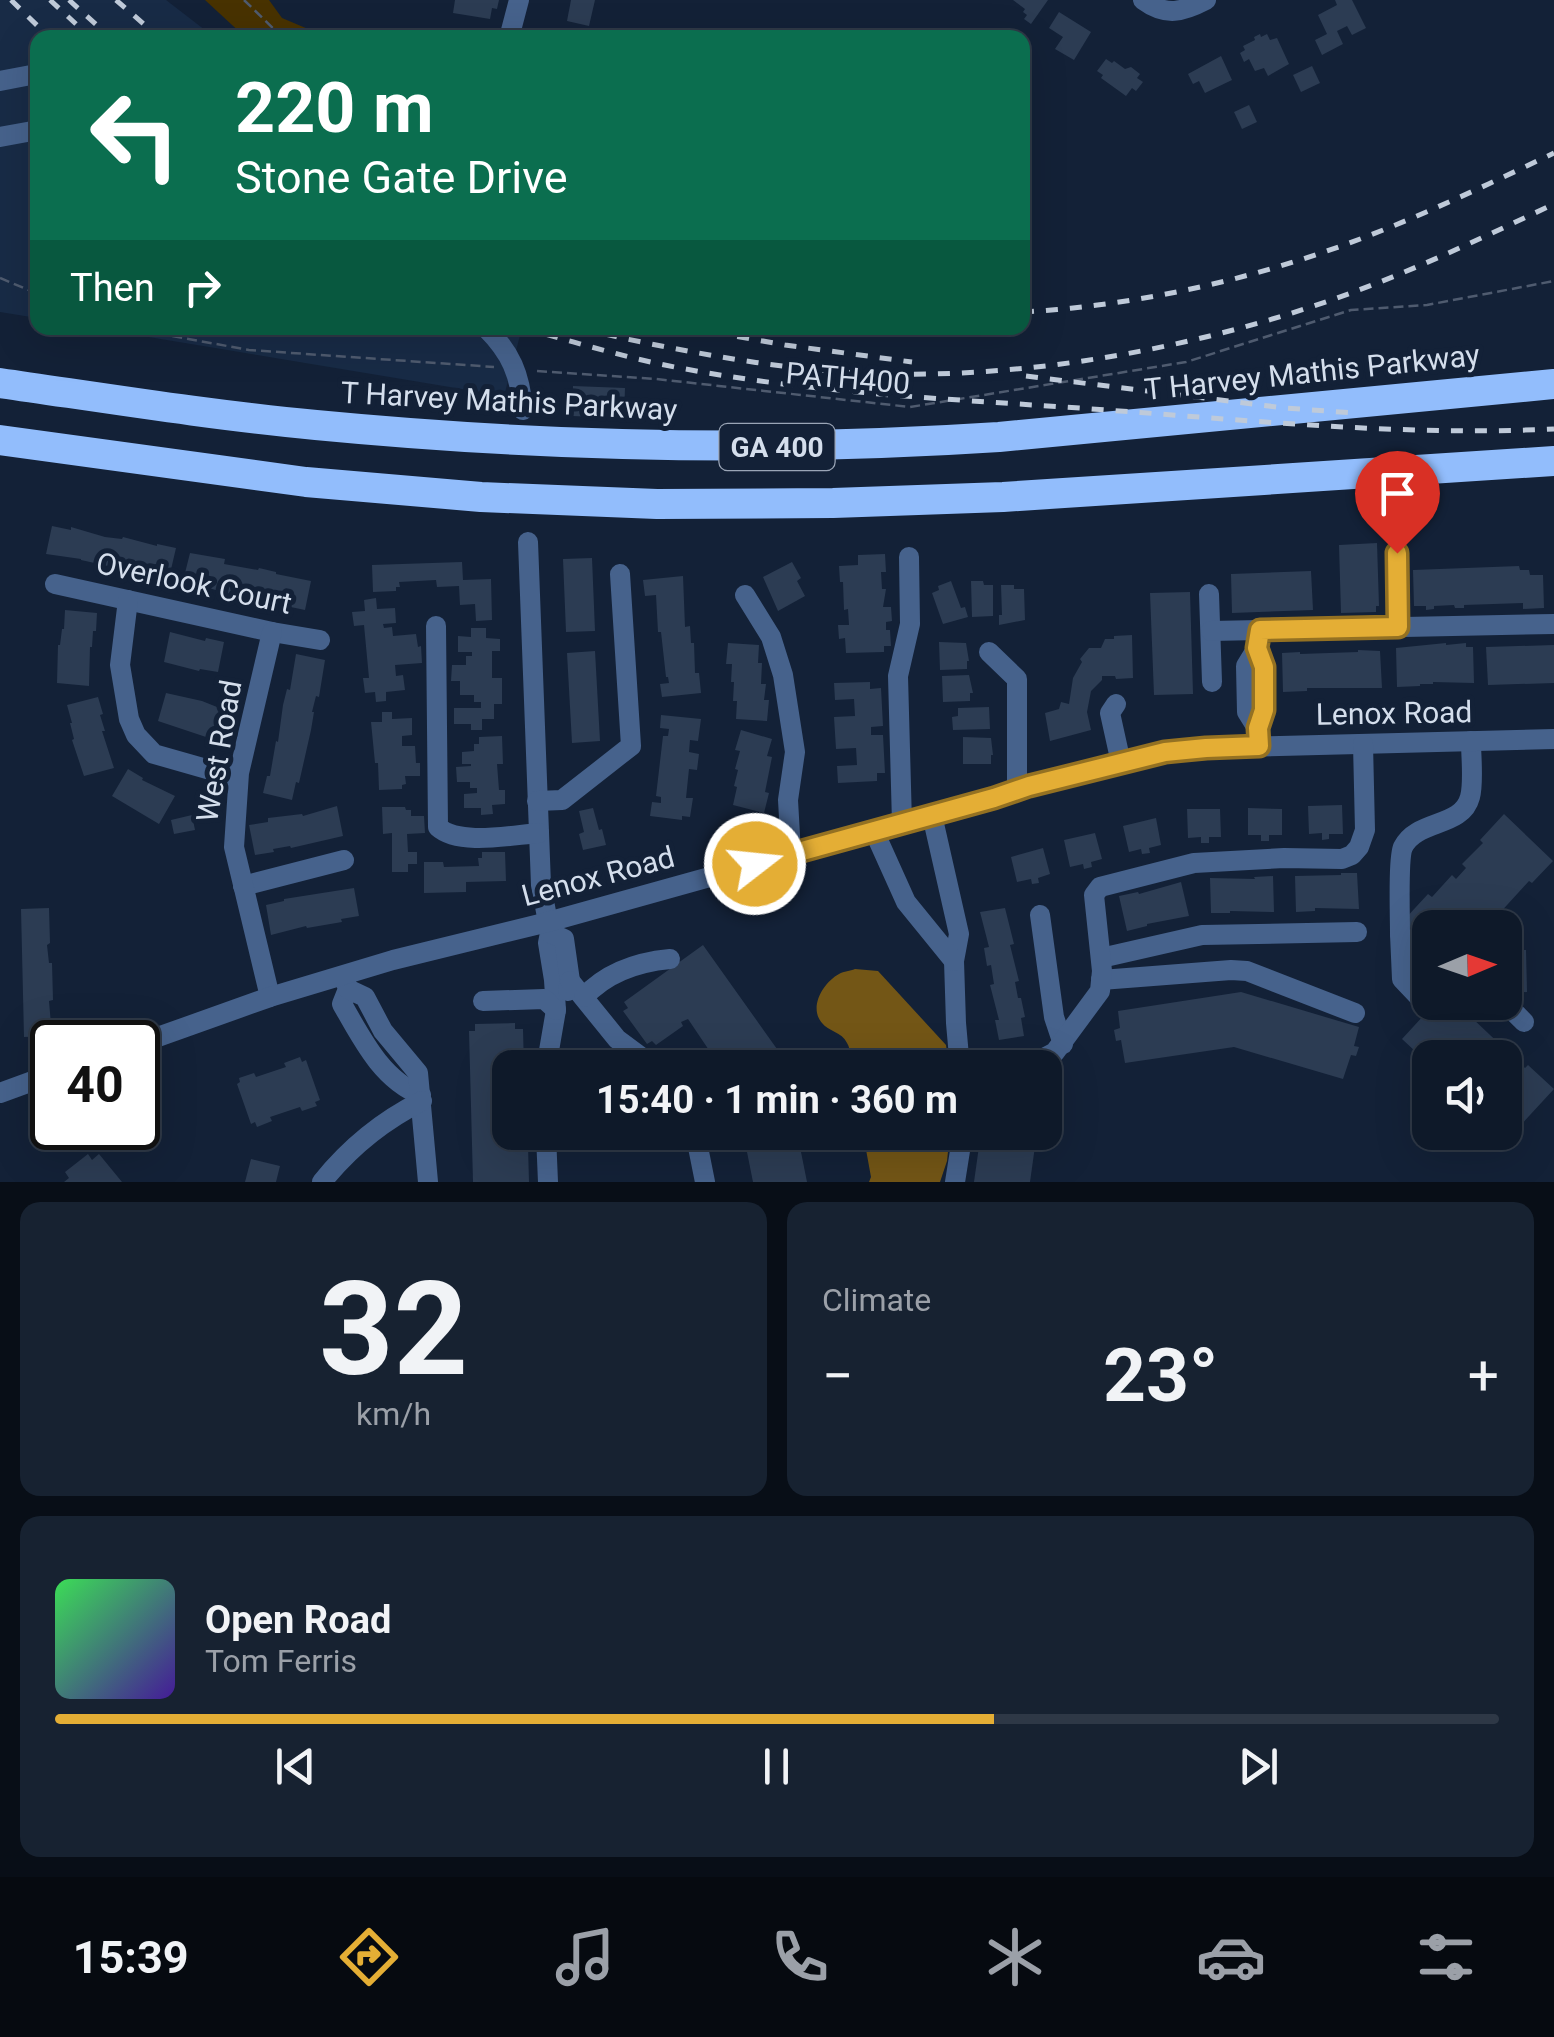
<!DOCTYPE html>
<meta charset="utf-8">
<style>
body{margin:0;font-family:Roboto,sans-serif;background:#172231;color:#f1f3f6;height:100vh;display:flex;flex-direction:column;font-size:38px;white-space:nowrap}
*{box-sizing:border-box;margin:0}
p{font-size:32px;color:#9ba0a8}
.icon{flex:none;width:55px;height:55px;fill:none;stroke:currentColor;stroke-width:2;stroke-linecap:round;stroke-linejoin:round}
.map{position:relative;height:1182px;overflow:hidden}
.details{display:flex;flex-direction:column;gap:20px;padding:20px;background:#080e17;flex:1}
.details>*{flex:none}
.guide{position:absolute;left:30px;top:30px;width:1000px;height:305px;border-radius:20px;box-shadow:0 10px 40px #0002,0 0 0 2px #2e3846;background:#0b6e4f;color:#fff;overflow:hidden}
.needle{width:65px;rotate:88deg}
.controls{position:absolute;left:1412px;top:910px;display:grid;gap:20px}
.controls a{display:grid;place-items:center;width:110px;height:110px;border-radius:20px;background:#0e1929;box-shadow:0 10px 40px #0002,0 0 0 2px #2e3846;font-size:50px}
.speed{position:absolute;left:30px;top:1020px;display:flex;gap:20px;font-size:50px;font-weight:700;text-align:center}
.speed>*{display:grid;place-content:center;width:130px;height:130px;border-radius:50%;background:#0e1929;box-shadow:0 10px 40px #0002,0 0 0 2px #2e3846;line-height:1}
.speed .limit{border:5px solid #111;border-radius:15px;background:#fff;color:#111}
.pin{position:absolute;display:grid;place-items:center;width:85px;height:85px;color:#fff;margin:-102px -42px;border-radius:50% 50% 50% 0;rotate:-45deg;box-shadow:0 0 10px #0007}
.pin .icon{rotate:45deg}
.me{position:absolute;width:110px;margin:-55px;rotate:74deg;stroke-linejoin:round;filter:drop-shadow(0 0 8px #0008)}
.turn{display:flex;align-items:center;gap:35px;height:210px;padding:0 40px;font-size:45px}
.turn .icon{width:130px;height:130px;stroke-width:2.5}
.turn b{display:block;font-size:70px;line-height:85px}
.then{display:flex;align-items:center;height:95px;padding:0 40px;background:#0003;gap:20px;font-size:38px}
.big{font-size:75px;font-weight:700;line-height:1.1}
.details .widget{flex:1;display:flex;flex-direction:column;justify-content:center;gap:15px;min-width:0;padding:0 35px;border-radius:20px;background:#172231}
.details .dial{align-items:center;gap:0}
.dial b{font-size:130px;line-height:1}
.song{display:flex;align-items:center;gap:30px}
.cover{width:120px;height:120px;border-radius:15px;background:linear-gradient(135deg,hsl(130 70% 55%),hsl(260 70% 35%))}
.played{height:10px;border-radius:5px;background:linear-gradient(90deg,#e4ae35 65%,#2e3846 65%)}
.keys{display:flex;justify-content:space-around;direction:ltr}
.heat{display:flex;justify-content:space-between;align-items:center;font-size:55px;direction:ltr}
.details .tiles{flex:1;display:grid;gap:20px;grid-template-columns:1fr 1fr}
.widget:last-child{grid-column:span 2}
.trip{position:absolute;left:492px;top:1050px;width:570px;height:100px;border-radius:20px;background:#0e1929;box-shadow:0 10px 40px #0002,0 0 0 2px #2e3846;font-weight:700;line-height:100px;text-align:center}
.dock{display:flex;height:160px;justify-content:space-around;align-items:center;background:#060a10;color:#9ba0a8}
.dock .icon{width:70px;height:70px}
.dock .selected{color:#e4ae35}
.dock b{font-size:45px;color:#f1f3f6}
.map>svg:first-child{display:block}
.built{fill:#182b46}
.green{fill:#483200}
.water{fill:#735616}
.building{fill:#2c3c53}
.lines{fill:none;stroke-linecap:round;stroke-linejoin:round}
.path{stroke:#4f5b6f;stroke-width:2.5;stroke-dasharray:10 5;stroke-linecap:butt}
.minor{stroke:#46628c;stroke-width:20}
.highway{stroke:#92bdfc;stroke-width:30}
.rail{stroke:#bfcad9;stroke-width:5;stroke-dasharray:12 12;stroke-linecap:butt}
.route-casing{stroke:#947122;stroke-width:25}
.route{stroke:#e4ae35;stroke-width:18}
.labels{text-anchor:middle;dominant-baseline:central;stroke-width:10;stroke-linejoin:round;paint-order:stroke}
.shield{fill:#132137;stroke:#9aa5b6;stroke-width:2.5}
.shield-label{font-size:28px;font-weight:bold;fill:#d4deec}
.street-label{font-size:30px;fill:#d4deec;stroke:#132137}
</style>
<div class="map">
<svg width="1554" height="1182" viewBox="0 0 1554 1182">
<rect width="100%" height="100%" fill="#132137"/>
<g class="built">
<polygon points="0,0 166,0 214,37 38,38 37,318 0,312"/>
<polygon points="94,328 522,328 504,396"/>
</g>
<polygon class="green" points="205,0 269,0 282,18 327,37 245,37"/>
<g class="water">
<path d="M855,969l23,2 68,74 3,22h-97c-1,-6 -1,-18 -5,-24 -5,-11 -19,-12 -25,-20 -14,-16 2,-41 17,-49 5,-3 11,-3 16,-5z"/>
<polygon points="863,1133 950,1133 947,1161 940,1182 869,1182 871,1177"/>
</g>
<g class="building">
<polygon points="455,0 499,0 497,9 492,8 490,19 453,13"/>
<polygon points="571,0 595,0 589,26 567,21"/>
<polygon points="1013,0 1048,0 1031,24 1024,19 1027,15 1023,12 1025,9"/>
<polygon points="1335,0 1352,0 1366,28 1352,35 1347,26 1337,31 1343,44 1322,55 1315,40 1327,34 1318,15 1337,5"/>
<polygon points="1059,12 1091,32 1074,60 1055,49 1063,37 1049,28"/>
<polygon points="1260,34 1261,37 1267,34 1270,40 1277,38 1289,64 1268,76 1264,68 1255,71 1249,59 1244,62 1240,53 1245,50 1243,46 1255,40 1254,37"/>
<polygon points="1221,56 1232,80 1205,93 1199,81 1193,84 1188,74"/>
<polygon points="1106,59 1112,63 1114,61 1125,69 1131,67 1140,74 1137,78 1143,82 1136,91 1132,88 1126,96 1101,78 1103,75 1097,71"/>
<polygon points="1312,66 1320,83 1301,92 1293,75"/>
<polygon points="1249,105 1257,122 1242,129 1234,112"/>
<polygon points="573,386 625,388 624,418 572,416"/>
<polygon points="52,526 71,530 71,527 105,537 122,539 123,537 157,546 157,544 176,548 169,578 117,566 117,568 81,560 81,559 46,554"/>
<polygon points="1377,543 1379,606 1376,606 1376,612 1341,613 1339,545"/>
<polygon points="190,553 225,559 224,564 258,570 259,568 276,572 276,574 311,581 305,610 234,595 183,581"/>
<polygon points="885,554 886,572 881,572 882,589 886,589 883,607 891,607 892,621 886,622 886,630 890,630 891,646 884,646 884,652 846,653 845,638 839,639 838,625 849,625 848,609 844,610 843,582 840,582 839,566 858,565 858,555"/>
<polygon points="592,558 595,631 566,632 563,559"/>
<polygon points="462,562 463,580 491,579 492,620 476,621 475,604 460,605 459,586 437,587 436,580 399,582 400,587 396,587 396,591 373,592 372,565"/>
<polygon points="792,562 801,578 797,581 805,596 778,611 763,577"/>
<polygon points="1519,566 1520,570 1529,570 1530,575 1543,575 1544,608 1523,609 1523,603 1464,605 1464,608 1455,608 1454,605 1434,606 1434,609 1426,610 1426,606 1414,606 1413,570"/>
<polygon points="1311,571 1313,610 1232,613 1231,574"/>
<polygon points="683,576 685,627 690,626 691,643 694,643 695,673 699,673 701,693 662,697 660,684 669,683 668,677 666,677 661,632 658,632 656,595 645,596 643,580"/>
<polygon points="951,581 961,608 965,607 968,617 943,624 932,593 939,590 938,586"/>
<polygon points="971,581 983,581 984,585 993,585 993,616 972,617"/>
<polygon points="1001,585 1014,585 1014,589 1024,589 1025,620 999,625 999,615 1002,615"/>
<polygon points="1190,592 1193,694 1154,695 1150,593"/>
<polygon points="376,598 377,609 395,608 396,623 383,624 384,628 392,627 393,636 416,634 418,647 421,646 422,663 395,665 396,676 403,675 405,690 386,692 386,701 376,702 375,692 365,693 363,678 369,678 364,625 354,626 352,612 365,611 364,600"/>
<polygon points="65,610 97,613 96,631 93,631 92,647 90,647 89,686 57,683 58,645 60,645 62,629 64,629"/>
<polygon points="471,628 486,628 486,638 500,639 500,651 492,651 492,678 502,678 502,704 494,704 494,719 482,719 482,730 471,730 471,724 454,724 454,708 481,708 481,702 474,702 474,695 460,695 460,681 451,681 452,665 466,665 466,656 472,656 472,652 458,652 458,636 471,637"/>
<polygon points="170,632 205,641 206,638 224,642 218,672 200,669 199,671 164,662"/>
<polygon points="1132,635 1133,678 1116,679 1115,676 1102,676 1102,680 1091,691 1087,712 1091,730 1050,741 1045,713 1059,709 1061,702 1069,704 1073,678 1082,662 1080,659 1089,648 1101,648 1105,639 1114,639 1114,636"/>
<polygon points="939,642 966,643 969,661 967,661 967,669 940,670"/>
<polygon points="728,643 759,645 758,663 762,663 761,684 766,684 764,700 769,700 767,721 736,719 737,701 733,701 734,682 731,682 732,664 726,664"/>
<polygon points="1446,643 1446,645 1466,643 1466,647 1473,647 1474,683 1433,682 1433,684 1420,684 1420,686 1397,687 1396,648"/>
<polygon points="1554,645 1554,683 1488,685 1486,647"/>
<polygon points="1358,650 1380,651 1382,688 1307,688 1307,691 1283,692 1282,653 1300,652 1300,654 1358,652"/>
<polygon points="595,651 600,741 572,743 567,653"/>
<polygon points="296,654 325,660 319,697 316,696 312,712 314,712 311,730 299,783 296,782 292,800 263,793 267,776 270,776 276,741 278,742 283,705 287,689 290,690"/>
<polygon points="969,675 973,693 970,693 970,701 943,702 942,676"/>
<polygon points="870,682 870,689 881,688 883,726 871,727 871,735 883,735 885,773 877,773 877,781 838,783 837,766 857,765 856,748 836,749 834,717 855,716 854,699 835,700 834,683"/>
<polygon points="166,693 202,701 217,707 217,709 235,715 227,744 158,721"/>
<polygon points="98,697 103,714 100,715 105,731 102,731 114,768 84,776 72,740 74,739 70,723 72,723 67,705"/>
<polygon points="989,707 990,729 953,730 952,717 958,716 958,708"/>
<polygon points="382,712 392,712 392,719 412,718 412,735 402,736 402,746 415,746 416,763 420,763 420,776 405,776 406,784 402,785 402,789 379,790 378,763 375,763 371,722 382,722"/>
<polygon points="661,715 701,719 698,741 690,740 689,752 699,754 697,770 689,769 686,798 693,798 690,817 682,816 682,820 650,816 652,802 661,803 661,797 656,796 663,736 668,736 669,729 660,728"/>
<polygon points="741,730 772,739 767,756 772,757 765,792 769,793 764,813 733,805 737,787 734,786 738,770 735,769 740,751 735,750"/>
<polygon points="502,736 503,764 497,764 499,790 505,790 505,804 492,805 493,814 481,815 481,808 464,808 464,794 477,793 477,788 470,788 470,782 457,782 456,767 471,766 471,764 462,764 462,752 474,751 474,744 479,744 479,737"/>
<polygon points="963,737 991,738 993,755 991,755 991,764 963,764"/>
<polygon points="128,769 143,778 142,780 175,796 159,824 112,796"/>
<polygon points="1342,805 1343,834 1329,834 1329,839 1322,840 1322,833 1309,834 1308,806"/>
<polygon points="337,806 343,836 291,848 290,846 273,849 274,852 255,855 249,825 268,822 268,818 302,814 303,816"/>
<polygon points="382,807 405,807 406,810 411,810 411,816 424,816 425,833 407,834 408,852 417,852 417,864 408,864 408,872 392,872 392,833 383,834"/>
<polygon points="593,808 599,830 602,829 606,845 583,850 579,834 584,832 579,811"/>
<polygon points="1248,808 1282,809 1282,835 1269,835 1269,841 1261,841 1261,835 1248,835"/>
<polygon points="1187,809 1220,809 1221,837 1209,837 1209,843 1201,843 1201,837 1188,838"/>
<polygon points="1504,814 1553,861 1532,883 1529,881 1486,928 1430,928 1430,945 1403,921 1428,894 1432,897 1452,875 1456,879 1466,868 1462,864 1483,843 1480,840"/>
<polygon points="192,815 195,830 174,834 171,820"/>
<polygon points="1156,818 1161,845 1149,848 1150,853 1142,854 1141,849 1129,852 1123,826"/>
<polygon points="1095,833 1102,859 1091,862 1092,867 1084,869 1083,864 1070,867 1064,840"/>
<polygon points="1043,848 1050,874 1038,878 1039,883 1032,884 1031,879 1017,882 1011,857"/>
<polygon points="482,852 505,852 506,881 466,882 466,892 424,893 424,862 443,862 444,867 479,866 478,858 482,858"/>
<polygon points="1341,873 1357,873 1359,909 1315,908 1315,911 1296,912 1295,876 1341,875"/>
<polygon points="1273,876 1274,912 1230,911 1230,913 1211,913 1210,878 1255,879 1254,877"/>
<polygon points="1181,882 1189,916 1147,924 1147,926 1127,931 1119,896 1138,892 1139,894"/>
<polygon points="354,888 359,916 341,919 342,922 307,928 306,926 271,935 266,905 284,901 284,899"/>
<polygon points="49,908 50,943 47,945 49,963 52,963 53,1000 49,1001 52,1036 24,1037 21,909"/>
<polygon points="1005,908 1014,944 1010,945 1019,981 1015,982 1018,998 1021,998 1025,1017 1021,1018 1024,1036 999,1040 995,1020 999,1020 990,985 994,984 991,965 987,966 984,948 989,947 980,912"/>
<polygon points="703,945 782,1056 784,1068 721,1068 688,1019 681,1022 683,1026 656,1045 652,1041 647,1044 623,1011 628,1008 624,1002"/>
<polygon points="1505,950 1526,950 1527,992 1506,993"/>
<polygon points="1241,992 1359,1027 1354,1046 1359,1047 1356,1056 1351,1055 1343,1079 1234,1047 1125,1063 1121,1040 1116,1041 1114,1030 1120,1028 1118,1011"/>
<polygon points="1436,1002 1461,1002 1473,1014 1471,1017 1525,1068 1528,1065 1554,1089 1508,1139 1502,1132 1505,1132 1505,1058 1430,1058 1430,1065 1402,1039"/>
<polygon points="515,1023 515,1029 523,1029 524,1068 510,1068 510,1132 530,1132 530,1146 528,1146 529,1182 473,1182 469,1031 475,1031 475,1024"/>
<polygon points="300,1057 302,1062 306,1060 320,1100 315,1102 317,1106 302,1111 300,1107 270,1117 272,1121 257,1127 255,1122 251,1124 237,1084 240,1082 239,1078 254,1073 256,1077 286,1067 284,1063"/>
<polygon points="577,1132 610,1132 596,1149"/>
<polygon points="743,1132 797,1132 807,1182 753,1182"/>
<polygon points="981,1132 1037,1132 1030,1182 974,1182"/>
<polygon points="88,1154 92,1160 99,1154 122,1182 64,1182 69,1178 65,1172"/>
<polygon points="251,1159 280,1166 276,1182 245,1182"/>
</g>
<g class="lines">
<g class="path">
<polyline points="244,0 283,38"/>
<polyline points="0,278 38,294"/>
<polyline points="128,328 249,350 494,367"/>
<polyline points="537,371 656,379 910,407 1186,362 1351,310 1427,305 1554,281"/>
</g>
<g class="minor">
<path d="M1143,0c23,17 40,12 63,0"/>
<polyline points="509,38 519,0"/>
<polyline points="0,81 31,75"/>
<polyline points="0,137 38,130"/>
<path d="M486,328c25,25 34,46 37,82"/>
<polyline points="528,542 541,885 550,933 548,943 554,980 556,1010 546,1068"/>
<polyline points="1397,553 1398,627"/>
<polyline points="55,584 272,632 320,640"/>
<polyline points="1209,594 1212,682"/>
<polyline points="745,595 771,637 783,675 795,752 788,800 791,853"/>
<polyline points="128,600 120,665 129,719 136,735 154,754 238,778"/>
<path d="M436,626l2,201c21,19 73,8 101,6"/>
<polyline points="1211,631 1554,624"/>
<path d="M1257,648c7,19 10,41 7,61 -2,9 -6,16 -6,25"/>
<polyline points="989,652 1017,679 1017,790"/>
<polyline points="1116,704 1110,713 1121,763"/>
<polyline points="1257,728 1247,712 1246,666 1257,648 1260,630"/>
<polyline points="537,801 562,800 631,746 620,574"/>
<polyline points="932,815 959,934 954,961 956,1023 960,1068"/>
<polyline points="902,823 898,676 910,624 909,557"/>
<polyline points="874,831 906,902 954,961"/>
<polyline points="243,886 344,860"/>
<polyline points="1040,915 1054,1017 1063,1044"/>
<polyline points="550,933 564,939 570,981 568,991"/>
<polyline points="1400,934 1402,979 1421,999 1430,993"/>
<polyline points="1101,958 1202,935 1357,932"/>
<path d="M1430,962l-30,-28c0,-18 -2,-76 3,-87 14,-28 59,-19 67,-50 4,-14 1,-40 1,-56"/>
<path d="M344,977l4,12 -6,15c20,35 40,76 79,91"/>
<polyline points="1101,980 1231,970 1247,971 1355,1013"/>
<polyline points="570,981 617,1039 656,1068"/>
<polyline points="348,989 365,997 383,1031 418,1073 428,1182"/>
<polyline points="270,997 234,847 239,773 272,632"/>
<path d="M584,997c22,-24 54,-35 86,-38"/>
<polyline points="483,1001 544,999 556,1010"/>
<polyline points="1504,1002 1524,1022"/>
<path d="M138,1044l132,-47 123,-37 155,-38 446,-124c68,-23 141,-43 212,-50l348,-9"/>
<polyline points="1019,1068 1034,1063 1055,1052 1100,991 1102,971 1094,895 1100,887 1194,863 1284,858 1342,859 1352,855 1359,847 1365,830 1363,744"/>
<polyline points="0,1093 52,1074"/>
<polyline points="695,1132 705,1182"/>
<polyline points="546,1135 548,1182"/>
<path d="M322,1182c28,-35 60,-61 100,-81"/>
<polyline points="955,1182 963,1132"/>
</g>
<g class="highway">
<path d="M0,383c105,15 210,32 316,42 228,22 455,27 683,12l555,-53"/>
<polyline points="0,440 306,482 481,497 657,504 833,503 1003,497 1554,461"/>
</g>
<g class="rail">
<polyline points="11,0 50,38"/>
<polyline points="50,0 76,24"/>
<polyline points="69,0 111,38"/>
<polyline points="116,0 160,38"/>
<path d="M1022,312c110,-6 219,-30 322,-67 71,-26 141,-59 210,-92"/>
<path d="M523,328c44,12 87,25 132,35 148,31 301,36 452,47 149,11 298,26 447,19"/>
<path d="M582,328c36,10 74,17 111,24 65,12 131,21 197,22 155,3 325,-30 469,-84 67,-25 131,-56 195,-86"/>
<polyline points="690,328 785,345 912,362"/>
<polyline points="1026,376 1285,408 1354,413"/>
</g>
</g>
<g class="lines">
<g class="route-casing">
<polyline id="route" points="755,864 994,798 1029,786 1165,752 1206,748 1259,746 1258,728 1264,710 1264,667 1257,648 1260,630 1398,627 1397,553"/>
</g>
<use href="#route" class="route"/>
</g>
<g class="labels">
<rect class="shield" x="719.5" y="424" width="115" height="46" rx="8"/>
<g class="shield-label">
<text x="777" y="447">GA 400</text>
</g>
<g class="street-label">
<text transform="translate(1312 372) rotate(-6)">T Harvey Mathis Parkway</text>
<text transform="translate(848 378) rotate(5)">PATH400</text>
<text transform="translate(509 401) rotate(3)">T Harvey Mathis Parkway</text>
<text transform="translate(194 583) rotate(12)">Overlook Court</text>
<text transform="translate(1394 713) rotate(-1)">Lenox Road</text>
<text transform="translate(219 751) rotate(-80)">West Road</text>
<text transform="translate(598 876) rotate(-15)">Lenox Road</text>
</g>
</g>
</svg>
<div class="controls">
<a><svg class="needle" viewBox="-14 -14 28 28"><path d="M0-13l5 13h-10z" fill="#e53935"/><path d="M0 13l5-13h-10z" fill="#9ba0a8"/></svg></a>
<a><svg class="icon" aria-label="sound" viewBox="0 0 24 24"><path d="M4 9h4l5-4v14l-5-4H4zM17 9q2 3 0 6"/></svg></a>
</div>
<div class="speed"><div class="limit">40</div></div>
<div class="pin" style="left:1397px;top:553px;background:#d93025"><svg class="icon" aria-label="arrive" viewBox="0 0 24 24"><path d="M6 21V4h12l-3 4 3 4H6"/></svg></div>
<svg class="me" style="left:755px;top:864px" viewBox="-20 -20 40 40"><circle r="17" fill="#e4ae35" stroke="#fff" stroke-width="3"/><path d="M0-11L8 9 0 5-8 9z" fill="#fff"/></svg>
<div class="trip">15:40 · 1 min · 360 m</div>
<div class="guide">
<div class="turn"><svg class="icon" aria-label="left" viewBox="0 0 24 24"><path d="M17 20v-9H6M10 6l-5 5 5 5"/></svg><div><b>220 m</b>Stone Gate Drive</div></div>
<div class="then">Then<svg class="icon" aria-label="right" viewBox="0 0 24 24"><path d="M7 20v-9h11M14 6l5 5-5 5"/></svg></div>
</div>
</div>
<section class="details">
<div class="tiles">
<div class="widget dial"><b>32</b><p>km/h</p></div>
<div class="widget"><p>Climate</p>
<div class="heat"><a>−</a><b class="big">23°</b><a>+</a></div>
</div>
<div class="widget">
<div class="song"><i class="cover"></i><div><b>Open Road</b><p>Tom Ferris</p></div></div>
<div class="played"></div>
<div class="keys"><svg class="icon" aria-label="previous" viewBox="0 0 24 24"><path d="M18 5L8 12l10 7zM5 5v14"/></svg><svg class="icon" aria-label="pause" viewBox="0 0 24 24"><path d="M8 5v14M16 5v14"/></svg><svg class="icon" aria-label="next" viewBox="0 0 24 24"><path d="M6 5l10 7-10 7zM19 5v14"/></svg></div>
</div>
</div>
</section>
<nav class="dock">
<b>15:39</b>
<svg class="icon selected" aria-label="directions" viewBox="0 0 24 24"><path d="M12 3l9 9-9 9-9-9zM9 14v-3h6M13 9l2 2-2 2"/></svg>
<svg class="icon" aria-label="music" viewBox="0 0 24 24"><path d="M9 18V5l10-2v13"/><circle cx="6" cy="18" r="3"/><circle cx="16" cy="16" r="3"/></svg>
<svg class="icon" aria-label="phone" viewBox="0 0 24 24"><path d="M5 4h4l2 5-3 2q2 4 5 5l2-3 5 2v4C11 20 4 13 5 4z"/></svg>
<svg class="icon" aria-label="climate" viewBox="0 0 24 24"><path d="M12 3v18M4 7l16 10M4 17L20 7"/></svg>
<svg class="icon" aria-label="car" viewBox="0 0 24 24"><path d="M5 17H2v-5l4-1 3-4h7l3 4 3 1v5h-3M9 17h6M6 11h13"/><circle cx="7" cy="17" r="2"/><circle cx="17" cy="17" r="2"/></svg>
<svg class="icon" aria-label="filters" viewBox="0 0 24 24"><path d="M4 7h16M4 17h16"/><circle cx="9" cy="7" r="2"/><circle cx="15" cy="17" r="2"/></svg>
</nav>
